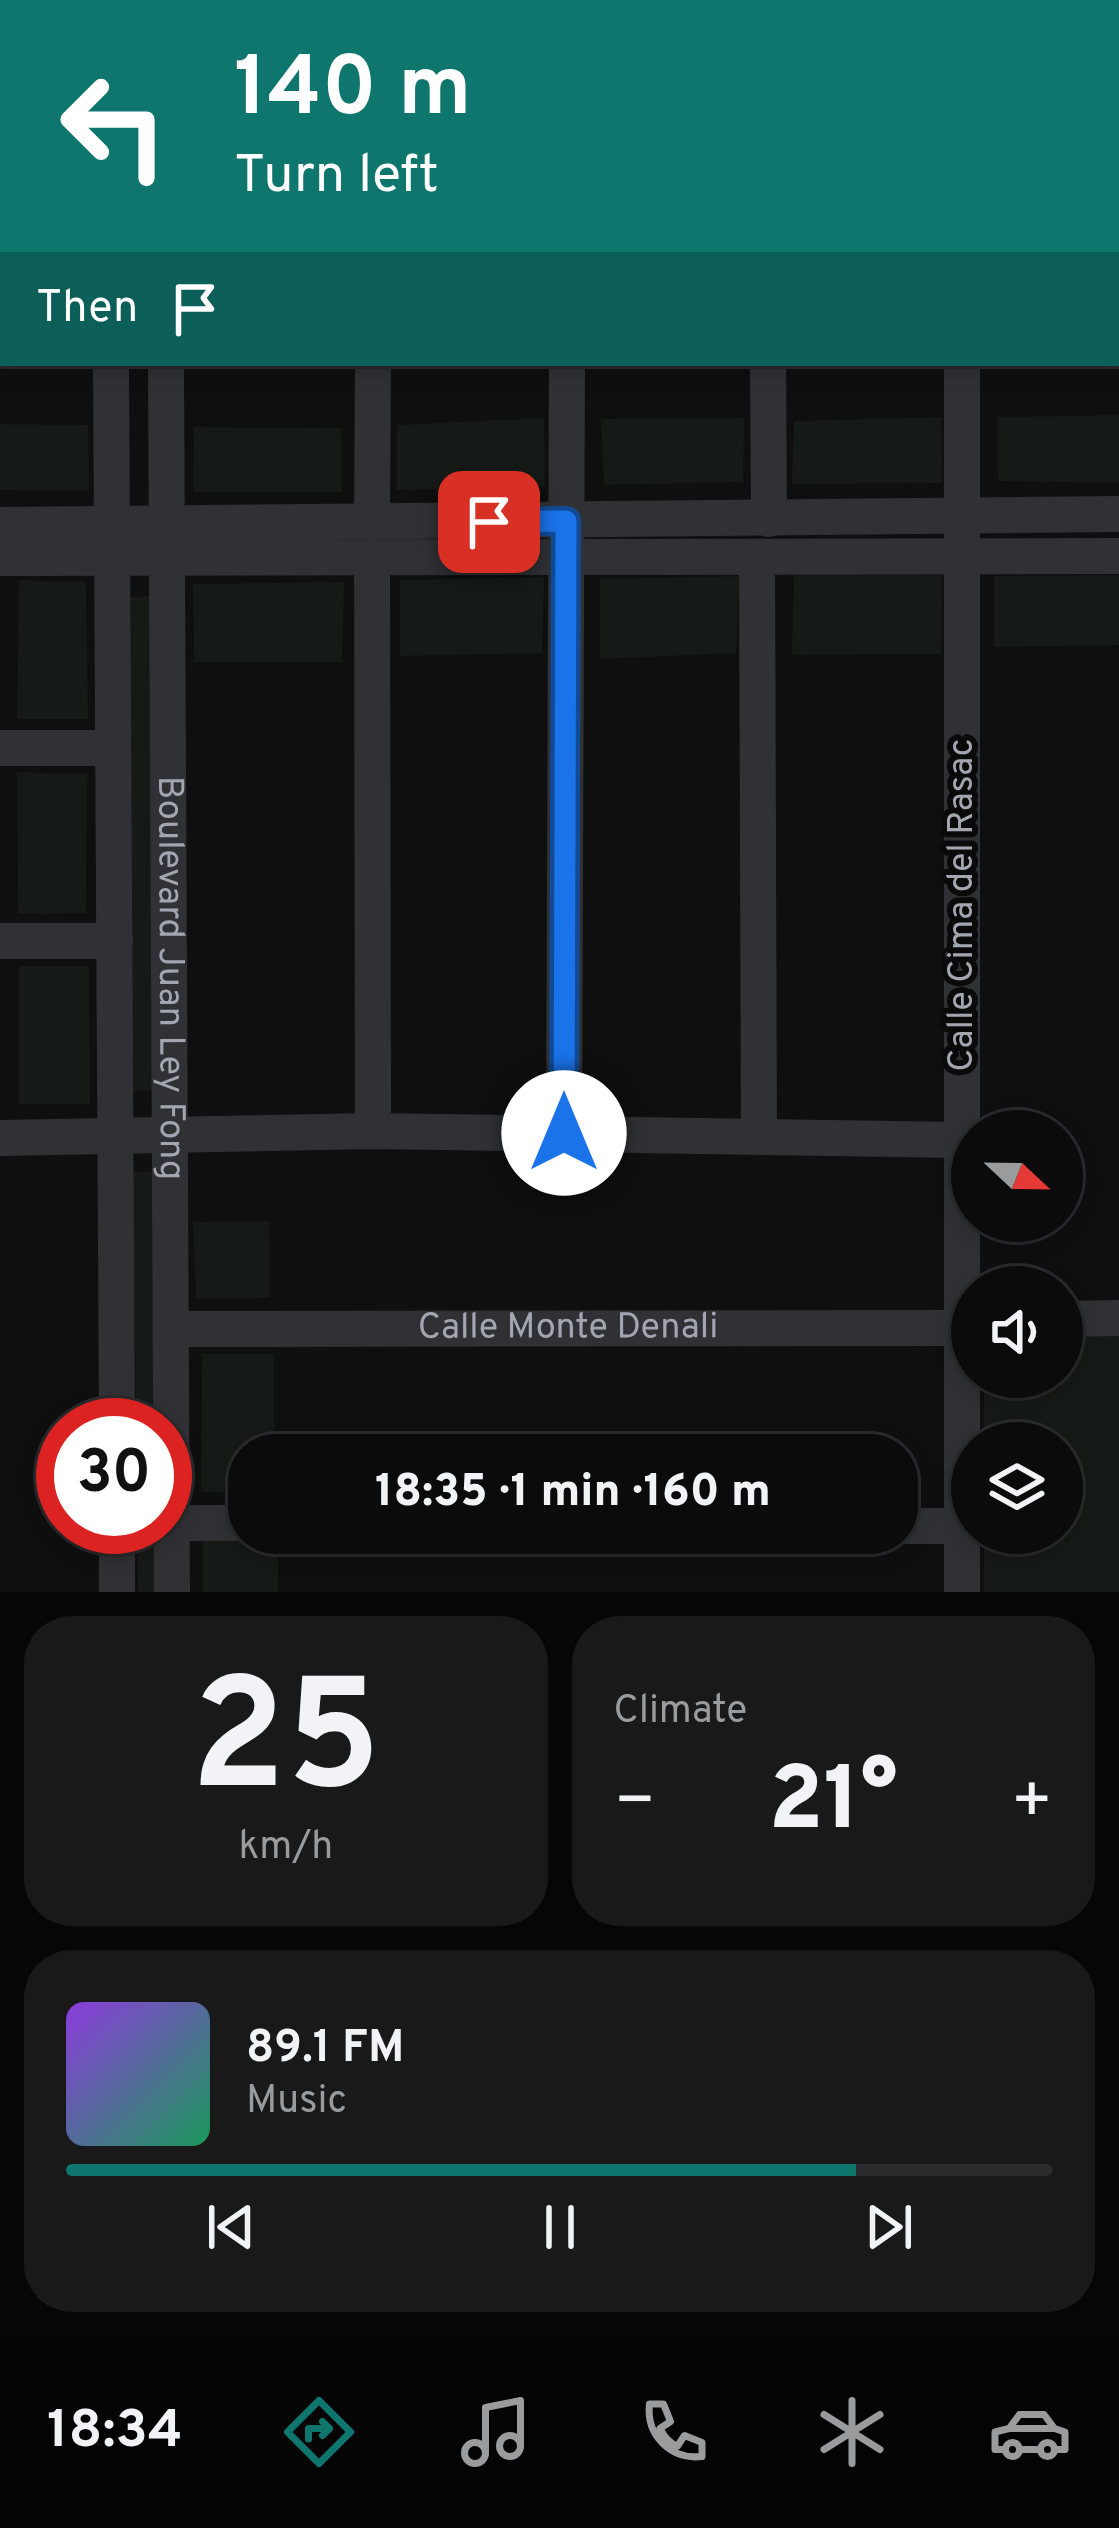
<!DOCTYPE html>
<meta charset="utf-8">
<style>
body{margin:0;font-family:Overpass,sans-serif;background:#19191a;color:#f1f3f6;height:100vh;display:flex;flex-direction:column;font-size:45px;white-space:nowrap}
*{box-sizing:border-box;margin:0}
p{font-size:39px;color:#9a9b9d}
.icon{flex:none;width:66px;height:66px;fill:none;stroke:currentColor;stroke-width:2;stroke-linecap:round;stroke-linejoin:round}
.map{position:relative;height:1592px;overflow:hidden}
.details{display:flex;flex-direction:column;gap:24px;padding:24px;background:#060607;flex:1}
.details>*{flex:none}
.guide{position:absolute;left:0px;top:0px;width:1119px;height:366px;box-shadow:0 6px 18px #0003,0 0 0 3px #2b2b2d;background:#0f766e;color:#fff;overflow:hidden}
.needle{width:78px;rotate:112deg}
.fabs{position:absolute;left:951px;top:1110px;display:grid;gap:24px}
.fabs a{display:grid;place-items:center;width:132px;height:132px;border-radius:50%;background:#0b0b0c;box-shadow:0 6px 18px #0003,0 0 0 3px #2b2b2d;font-size:60px}
.speed{position:absolute;left:36px;top:1398px;display:flex;gap:24px;font-size:60px;font-weight:700;text-align:center}
.speed>*{display:grid;place-content:center;width:156px;height:156px;border-radius:50%;background:#0b0b0c;box-shadow:0 6px 18px #0003,0 0 0 3px #2b2b2d;line-height:1}
.speed .limit{border:18px solid #d22;background:#fff;color:#111}
.pin{position:absolute;display:grid;place-items:center;width:102px;height:102px;color:#fff;margin:-51px;border-radius:24px;box-shadow:0 6px 18px #0006}
.me{position:absolute;width:132px;margin:-66px;rotate:0deg;stroke-linejoin:round;filter:drop-shadow(0 0 9px #0008)}
.turn{display:flex;align-items:center;gap:42px;height:252px;padding:0 36px;font-size:54px}
.turn .icon{width:156px;height:156px;stroke-width:2.5}
.turn b{display:block;font-size:84px;line-height:102px}
.then{display:flex;align-items:center;height:114px;padding:0 36px;background:#0003;gap:24px;font-size:45px}
.big{font-size:90px;font-weight:800;line-height:1.1}
.details .card{flex:1;display:flex;flex-direction:column;justify-content:center;gap:18px;min-width:0;padding:0 42px;border-radius:48px;background:#19191a}
.details .dial{align-items:center;gap:0}
.dial b{font-size:156px;line-height:1}
.song{display:flex;align-items:center;gap:36px}
.cover{width:144px;height:144px;border-radius:18px;background:linear-gradient(135deg,hsl(270 70% 55%),hsl(150 70% 35%))}
.played{height:12px;border-radius:6px;background:linear-gradient(90deg,#0f766e 80%,#2b2b2d 80%)}
.keys{display:flex;justify-content:space-around;direction:ltr}
.heat{display:flex;justify-content:space-between;align-items:center;font-size:66px;direction:ltr}
.details .tiles{flex:1;display:grid;gap:24px;grid-template-columns:1fr 1fr}
.card:last-child{grid-column:span 2}
.trip{position:absolute;left:228px;top:1434px;width:690px;height:120px;border-radius:48px;background:#0b0b0c;box-shadow:0 6px 18px #0003,0 0 0 3px #2b2b2d;font-weight:800;line-height:120px;text-align:center}
.menu{display:flex;height:192px;justify-content:space-around;align-items:center;background:#040405;color:#9a9b9d}
.menu .icon{width:84px;height:84px}
.menu .on{color:#0f766e}
.menu b{font-size:54px;color:#f1f3f6}
.map>svg:first-child{display:block}
.green{fill:#161a16}
.lines{fill:none;stroke-linecap:round;stroke-linejoin:round}
.minor{stroke:#303135;stroke-width:36}
.route-casing{stroke:#114b97;stroke-width:30}
.route{stroke:#1a73e8;stroke-width:21}
.labels{text-anchor:middle;dominant-baseline:central;stroke-width:12;stroke-linejoin:round;paint-order:stroke}
.street-label{font-size:36px;fill:#a1a6b0;stroke:#0a0a0b}
</style>
<div class="map">
<svg width="1119" height="1592" viewBox="0 0 1119 1592">
<rect width="100%" height="100%" fill="#0f0f10"/>
<g class="green">
<polygon points="1119,415 1119,483 998,481 997,417"/>
<polygon points="941,417 942,483 792,484 794,421"/>
<polygon points="544,418 545,486 397,490 397,425"/>
<polygon points="744,418 743,482 604,485 601,419"/>
<polygon points="0,424 88,425 89,491 0,490"/>
<polygon points="194,427 341,428 342,492 193,492"/>
<polygon points="794,575 942,575 941,654 792,655"/>
<polygon points="1119,575 1119,645 994,647 994,576"/>
<polygon points="739,576 736,653 600,659 600,579"/>
<polygon points="544,577 542,653 400,656 400,580"/>
<polygon points="19,580 86,582 88,719 17,719"/>
<polygon points="344,582 342,662 194,662 193,584"/>
<polygon points="151,596 155,1090 129,1091 129,597"/>
<polygon points="17,772 87,774 86,913 18,914"/>
<polygon points="19,966 89,966 90,1104 19,1104"/>
<polygon points="157,1171 160,1425 136,1425 133,1172"/>
<polygon points="269,1221 270,1298 196,1299 193,1222"/>
<polygon points="1062,1329 1119,1330 1119,1592 984,1592 984,1533 1062,1533 1062,1443 984,1443 984,1377 1062,1377"/>
<polygon points="202,1354 274,1354 274,1455 249,1455 249,1492 201,1492"/>
<polygon points="137,1527 161,1527 162,1592 138,1592"/>
<polygon points="203,1541 278,1542 278,1592 203,1592"/>
</g>
<g class="lines">
<g class="minor">
<polyline points="0,0 1119,2"/>
<polyline points="111,363 117,1425"/>
<path id="s1" d="M166,363l6,1229"/>
<polyline points="768,363 769,519"/>
<polyline points="962,363 962,1592"/>
<polyline points="372,522 373,363"/>
<polyline points="0,525 1119,514"/>
<polyline points="0,558 1119,556"/>
<polyline points="757,558 759,1137"/>
<polyline points="372,561 373,1131"/>
<polyline points="0,748 111,748"/>
<polyline points="0,941 115,941"/>
<polyline points="564,1133 567,363"/>
<polyline points="0,1138 373,1131 962,1140"/>
<polyline points="1062,1319 1119,1318"/>
<path id="s2" d="M172,1329l800,-1"/>
<polyline points="173,1523 249,1523"/>
<polyline points="897,1526 961,1526"/>
<polyline points="117,1527 117,1592"/>
</g>
</g>
<g class="lines">
<g class="route-casing">
<polyline id="route" points="489,522 566,521 564,1133"/>
</g>
<use href="#route" class="route"/>
</g>
<g class="labels">
<g class="street-label">
<text transform="translate(963 905) rotate(-90)">Calle Cima del Rasac</text>
<text stroke="none"><textPath href="#s1" startOffset="615">Boulevard Juan Ley Fong</textPath></text>
<text stroke="none"><textPath href="#s2" startOffset="396">Calle Monte Denali</textPath></text>
</g>
</g>
</svg>
<div class="fabs">
<a><svg class="needle" viewBox="-14 -14 28 28"><path d="M0-13l5 13h-10z" fill="#e53935"/><path d="M0 13l5-13h-10z" fill="#9a9b9d"/></svg></a>
<a><svg class="icon" aria-label="sound" viewBox="0 0 24 24"><path d="M4 9h4l5-4v14l-5-4H4zM17 9q2 3 0 6"/></svg></a>
<a><svg class="icon" aria-label="layers" viewBox="0 0 24 24"><path d="M12 4l9 5-9 5-9-5zM3 14l9 5 9-5"/></svg></a>
</div>
<div class="speed"><div class="limit">30</div></div>
<div class="pin" style="left:489px;top:522px;background:#d93025"><svg class="icon" aria-label="arrive" viewBox="0 0 24 24"><path d="M6 21V4h12l-3 4 3 4H6"/></svg></div>
<svg class="me" style="left:564px;top:1133px" viewBox="-20 -20 40 40"><circle r="19" fill="#fff"/><path d="M0-13L10 11 0 6-10 11z" fill="#1a73e8"/></svg>
<div class="trip">18:35 · 1 min · 160 m</div>
<div class="guide">
<div class="turn"><svg class="icon" aria-label="left" viewBox="0 0 24 24"><path d="M17 20v-9H6M10 6l-5 5 5 5"/></svg><div><b>140 m</b>Turn left</div></div>
<div class="then">Then<svg class="icon" aria-label="arrive" viewBox="0 0 24 24"><path d="M6 21V4h12l-3 4 3 4H6"/></svg></div>
</div>
</div>
<section class="details">
<div class="tiles">
<div class="card dial"><b>25</b><p>km/h</p></div>
<div class="card"><p>Climate</p>
<div class="heat"><a>−</a><b class="big">21°</b><a>+</a></div>
</div>
<div class="card">
<div class="song"><i class="cover"></i><div><b>89.1 FM</b><p>Music</p></div></div>
<div class="played"></div>
<div class="keys"><svg class="icon" aria-label="previous" viewBox="0 0 24 24"><path d="M18 5L8 12l10 7zM5 5v14"/></svg><svg class="icon" aria-label="pause" viewBox="0 0 24 24"><path d="M8 5v14M16 5v14"/></svg><svg class="icon" aria-label="next" viewBox="0 0 24 24"><path d="M6 5l10 7-10 7zM19 5v14"/></svg></div>
</div>
</div>
</section>
<nav class="menu">
<b>18:34</b>
<svg class="icon on" aria-label="directions" viewBox="0 0 24 24"><path d="M12 3l9 9-9 9-9-9zM9 14v-3h6M13 9l2 2-2 2"/></svg>
<svg class="icon" aria-label="music" viewBox="0 0 24 24"><path d="M9 18V5l10-2v13"/><circle cx="6" cy="18" r="3"/><circle cx="16" cy="16" r="3"/></svg>
<svg class="icon" aria-label="phone" viewBox="0 0 24 24"><path d="M5 4h4l2 5-3 2q2 4 5 5l2-3 5 2v4C11 20 4 13 5 4z"/></svg>
<svg class="icon" aria-label="climate" viewBox="0 0 24 24"><path d="M12 3v18M4 7l16 10M4 17L20 7"/></svg>
<svg class="icon" aria-label="car" viewBox="0 0 24 24"><path d="M5 17H2v-5l4-1 3-4h7l3 4 3 1v5h-3M9 17h6M6 11h13"/><circle cx="7" cy="17" r="2"/><circle cx="17" cy="17" r="2"/></svg>
</nav>
